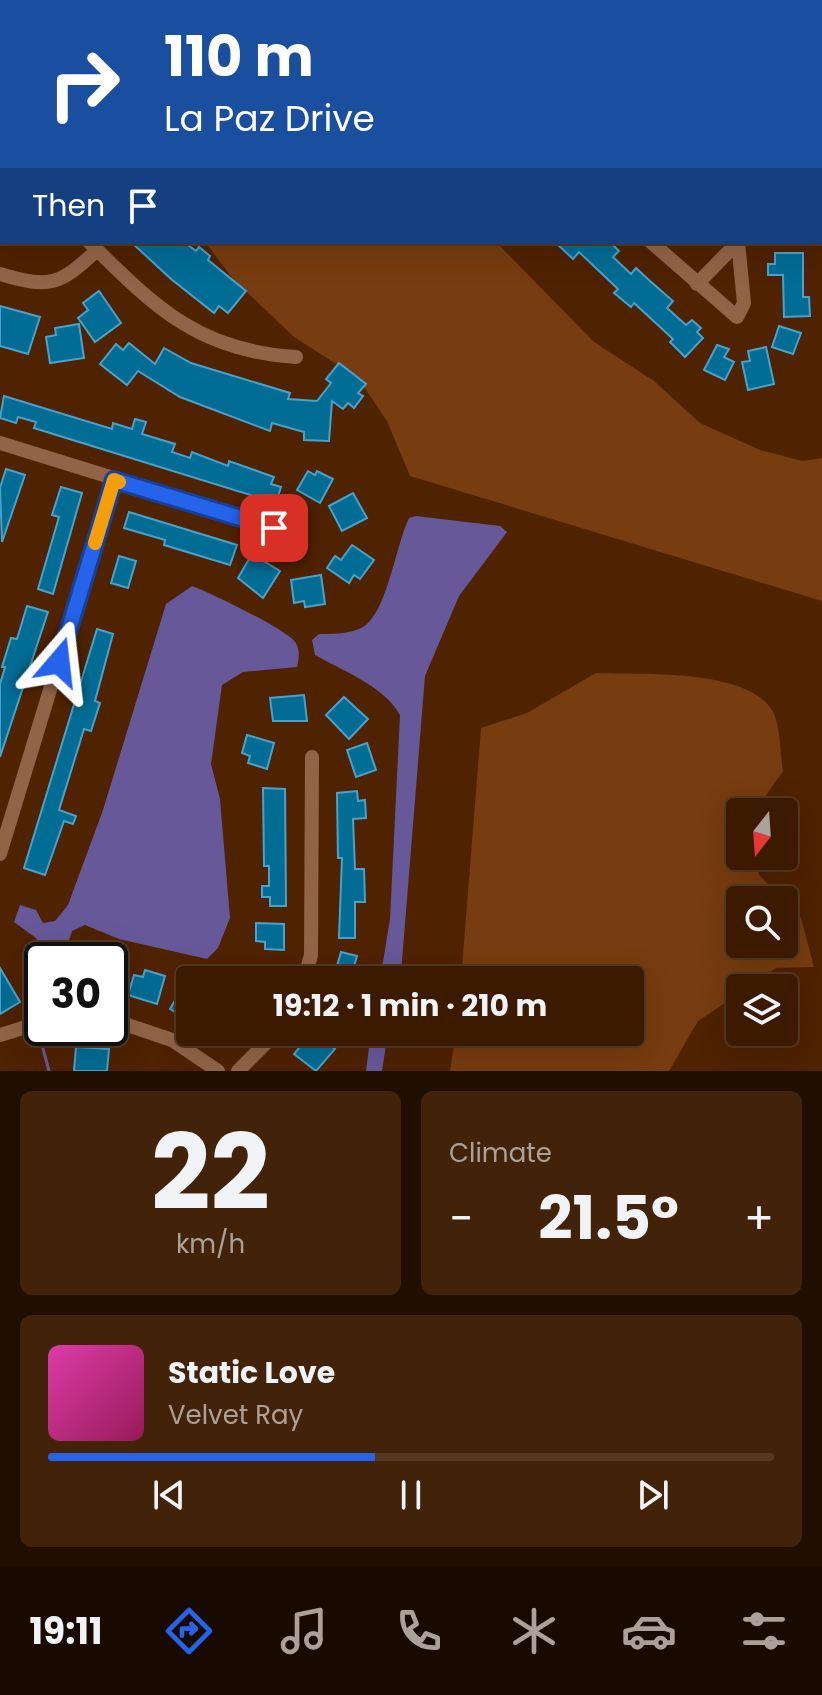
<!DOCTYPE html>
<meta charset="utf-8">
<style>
body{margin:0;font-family:Poppins,sans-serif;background:#42230a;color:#f1f3f6;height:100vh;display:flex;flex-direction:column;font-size:30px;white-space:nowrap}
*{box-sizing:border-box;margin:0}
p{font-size:26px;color:#aca199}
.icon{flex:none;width:44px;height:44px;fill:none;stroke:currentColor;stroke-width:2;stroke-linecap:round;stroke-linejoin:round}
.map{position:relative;height:1071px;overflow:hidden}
.side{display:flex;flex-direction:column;gap:20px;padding:20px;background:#200e00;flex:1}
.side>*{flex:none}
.hud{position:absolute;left:0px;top:0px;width:822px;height:244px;box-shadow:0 8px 32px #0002,0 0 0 2px #543822;background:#1a4fa0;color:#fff;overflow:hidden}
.needle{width:52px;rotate:197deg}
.tools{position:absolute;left:726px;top:798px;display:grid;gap:16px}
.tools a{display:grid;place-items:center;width:72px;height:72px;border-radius:8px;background:#3b1a00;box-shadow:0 8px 32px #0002,0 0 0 2px #543822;font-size:40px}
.speed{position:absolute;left:24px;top:942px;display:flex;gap:16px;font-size:40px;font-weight:700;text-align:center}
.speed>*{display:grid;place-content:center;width:104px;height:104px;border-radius:50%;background:#3b1a00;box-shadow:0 8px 32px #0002,0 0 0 2px #543822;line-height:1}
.speed .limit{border:4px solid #111;border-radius:12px;background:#fff;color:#111}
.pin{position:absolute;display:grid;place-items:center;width:68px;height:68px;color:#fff;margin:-34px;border-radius:16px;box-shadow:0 4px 12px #0006}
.me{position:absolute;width:88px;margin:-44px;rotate:17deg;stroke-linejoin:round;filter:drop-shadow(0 0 6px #0008)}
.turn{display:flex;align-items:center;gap:28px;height:168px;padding:0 32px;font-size:36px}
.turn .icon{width:104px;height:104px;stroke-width:2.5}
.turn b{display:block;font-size:56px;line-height:68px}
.then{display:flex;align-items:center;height:76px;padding:0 32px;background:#0003;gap:16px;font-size:30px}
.big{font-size:60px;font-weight:700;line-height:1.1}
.side .card{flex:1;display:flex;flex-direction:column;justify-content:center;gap:12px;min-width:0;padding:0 28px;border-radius:12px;background:#42230a}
.side .dial{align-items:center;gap:0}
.dial b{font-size:104px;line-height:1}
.song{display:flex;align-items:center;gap:24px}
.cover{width:96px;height:96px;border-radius:12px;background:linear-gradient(135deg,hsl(320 70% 55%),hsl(330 70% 35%))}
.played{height:8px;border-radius:4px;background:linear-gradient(90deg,#2563eb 45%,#543822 45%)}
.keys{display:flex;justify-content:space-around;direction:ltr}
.heat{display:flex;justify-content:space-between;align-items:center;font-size:44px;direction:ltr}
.side .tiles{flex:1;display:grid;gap:20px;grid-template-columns:1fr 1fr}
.card:last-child{grid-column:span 2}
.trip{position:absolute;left:176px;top:966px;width:468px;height:80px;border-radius:8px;background:#3b1a00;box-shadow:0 8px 32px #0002,0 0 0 2px #543822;font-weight:700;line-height:80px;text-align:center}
.dock{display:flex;height:128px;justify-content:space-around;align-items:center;background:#180a00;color:#aca199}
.dock .icon{width:56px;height:56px}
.dock .selected{color:#2563eb}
.dock b{font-size:36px;color:#f1f3f6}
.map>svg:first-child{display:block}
.green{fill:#773c0f}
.water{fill:#675899}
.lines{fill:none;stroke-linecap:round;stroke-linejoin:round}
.stream{stroke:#675899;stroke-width:3}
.building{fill:#016c94;stroke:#4ca1cb;stroke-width:2}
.minor{stroke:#916447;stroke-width:14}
.route-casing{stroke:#184099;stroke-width:20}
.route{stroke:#2563eb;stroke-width:14}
.slow{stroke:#f59e0b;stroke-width:14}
</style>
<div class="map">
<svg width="822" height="1071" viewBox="0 0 822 1071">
<rect width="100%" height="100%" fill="#4f2200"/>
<g class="green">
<polygon points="205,242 496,242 594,342 654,381 700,423 760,450 803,461 822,458 822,601 410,476 387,421 358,378 294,337 233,279"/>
<path d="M596,673c46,2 149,-5 176,37 9,15 8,44 11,61l-29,41h-14v44h16l3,19 25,25h-44v44h44v-43l17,17 13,49 -38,1 -29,20h-7v5l-42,28 -29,50h-219l6,-39h174v-52h-169l20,-252 46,-15z"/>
</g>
<g class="water">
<path d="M416,516l84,10 7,6 -48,64 -34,80 -23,285 -3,19h-19l10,-61 10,-204c-16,-29 -57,-44 -85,-60l-3,-15 7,-6c14,0 37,0 48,-10 21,-19 29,-79 42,-106z"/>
<path d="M192,586c17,6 96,44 104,57 4,7 3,16 1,24l-54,5 -21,13 -11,79 9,35 10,119 -12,30 -11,11 -88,-20 -34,-14 -13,6 -9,29h-18l-9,-22 -22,-16 6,-17 16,5 7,13 12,-2 13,-16 35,-95 63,-206z"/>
<polygon points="371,1032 388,1032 382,1071 366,1071"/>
</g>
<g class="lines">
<polyline class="stream" points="41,1041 49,1071"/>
</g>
<g class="building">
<polygon points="131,242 184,242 196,251 199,247 210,256 208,260 246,291 228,313 219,306 214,313 171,279"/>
<polygon points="555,242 610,242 619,251 613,257 631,274 636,268 650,281 673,301 667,308 686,325 692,320 701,328 697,332 703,338 685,357 670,342 673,339 634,303 631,307 614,293 618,289 579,252 573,259"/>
<polygon points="775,253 803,253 803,297 809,297 810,316 784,317 783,275 768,275 768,264 775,264"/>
<polygon points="99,291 121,323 95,342 78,318 88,310 83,303"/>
<polygon points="0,306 40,317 28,354 0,346"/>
<polygon points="79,324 84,358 50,363 46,337 56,335 55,328"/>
<polygon points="779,326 801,333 793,354 772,347"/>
<polygon points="129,343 155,364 164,348 191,363 290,393 288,399 317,401 331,383 326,379 339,363 366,384 358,393 363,396 354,408 348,403 343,409 332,401 329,441 304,440 304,432 272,423 270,431 180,397 138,371 127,385 100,364 116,344 123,350"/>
<polygon points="717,345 729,349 724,357 734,362 725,380 704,370"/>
<polygon points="766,347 774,384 748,390 742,362 750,361 748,351"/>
<polygon points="4,396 112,429 113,423 132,429 135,419 146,422 142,434 175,444 172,452 190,458 192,452 228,466 229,461 274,477 271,484 281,487 276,503 34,428 36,422 18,417 16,423 0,418"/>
<polygon points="6,469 25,475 2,542 0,488"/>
<polygon points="308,471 315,475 317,471 333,479 320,503 297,490"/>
<polygon points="61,487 82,493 53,594 38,589 59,517 52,515"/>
<polygon points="353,493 367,518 342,531 329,506"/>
<polygon points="129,512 237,545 230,565 164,545 165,540 124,528"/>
<polygon points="352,545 374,560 360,579 354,575 349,583 327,568 335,556 341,560"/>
<polygon points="252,554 280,571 263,598 238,578"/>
<polygon points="119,556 136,561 128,588 111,583"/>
<polygon points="321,575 325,604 305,607 304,601 294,603 291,580"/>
<polygon points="27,606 48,612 0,757 0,684 5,667 2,667 11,638 17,639"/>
<polygon points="97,629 113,634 95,701 100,703 91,731 84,729 59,810 76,816 73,824 64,821 45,875 24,868"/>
<polygon points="304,695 307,721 273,721 270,698"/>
<polygon points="344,697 368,719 349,739 326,715"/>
<polygon points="247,735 274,743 267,769 248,763 250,756 242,753"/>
<polygon points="367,743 376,770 356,777 347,750"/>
<polygon points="263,788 285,789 286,906 270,906 270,897 262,897 262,886 269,886 269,866 264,866"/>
<polygon points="357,791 358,801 365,800 366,818 353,819 355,869 364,869 365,902 355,902 355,938 339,938 342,858 338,858 337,793"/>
<polygon points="256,923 284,924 284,950 265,949 265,942 256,941"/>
<polygon points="341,952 357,956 350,980 333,980"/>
<polygon points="0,968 20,1002 0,1014"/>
<polygon points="145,970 165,976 157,1004 128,995 134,975 143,977"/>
<polygon points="181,990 190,995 190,1021 170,1009"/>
<polygon points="320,1037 335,1049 316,1071 294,1054 307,1038 314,1044"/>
<polygon points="76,1047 109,1049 107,1071 74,1071"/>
</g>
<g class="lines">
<g class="minor">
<polyline points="335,0 337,2"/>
<polyline points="727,0 727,2"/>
<polyline points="263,2 265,0"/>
<polyline points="0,150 2,153"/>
<path d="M89,242c66,65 109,109 207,115"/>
<polyline points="651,242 737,317 744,303 738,242"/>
<path d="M0,274c50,15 60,11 97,-24"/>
<polyline points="697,284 738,242"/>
<polyline points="0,443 301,536"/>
<polyline points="0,854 114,480"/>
<polyline points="304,980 311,955 312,757"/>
<polyline points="110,1019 172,1040 218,1071"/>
<polyline points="0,1035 42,1022"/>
<polyline points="238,1071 277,1032"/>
</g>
</g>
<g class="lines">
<g class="route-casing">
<polyline id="route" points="59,662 114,480 274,528"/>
</g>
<use href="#route" class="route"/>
<polyline class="slow" points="95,543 114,480 119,482"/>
</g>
</svg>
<div class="tools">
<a><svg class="needle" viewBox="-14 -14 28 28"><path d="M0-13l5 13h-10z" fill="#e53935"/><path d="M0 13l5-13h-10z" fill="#aca199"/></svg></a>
<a><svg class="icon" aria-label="search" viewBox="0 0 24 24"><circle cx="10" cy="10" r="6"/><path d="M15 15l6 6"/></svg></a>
<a><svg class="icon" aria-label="layers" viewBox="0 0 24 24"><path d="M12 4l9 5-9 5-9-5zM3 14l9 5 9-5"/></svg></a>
</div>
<div class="speed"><div class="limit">30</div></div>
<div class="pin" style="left:274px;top:528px;background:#d93025"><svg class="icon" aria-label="arrive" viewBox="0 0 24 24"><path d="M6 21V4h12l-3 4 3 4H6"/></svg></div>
<svg class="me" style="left:59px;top:662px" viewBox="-20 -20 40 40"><path d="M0-17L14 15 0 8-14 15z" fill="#2563eb" stroke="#fff" stroke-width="4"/></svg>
<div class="trip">19:12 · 1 min · 210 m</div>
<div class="hud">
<div class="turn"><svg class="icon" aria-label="right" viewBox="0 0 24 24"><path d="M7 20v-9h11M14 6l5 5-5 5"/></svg><div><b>110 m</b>La Paz Drive</div></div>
<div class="then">Then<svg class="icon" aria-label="arrive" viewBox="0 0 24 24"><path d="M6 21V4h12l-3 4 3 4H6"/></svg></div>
</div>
</div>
<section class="side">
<div class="tiles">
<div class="card dial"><b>22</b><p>km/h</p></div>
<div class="card"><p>Climate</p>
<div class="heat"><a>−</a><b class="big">21.5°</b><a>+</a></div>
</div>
<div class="card">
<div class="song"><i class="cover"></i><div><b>Static Love</b><p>Velvet Ray</p></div></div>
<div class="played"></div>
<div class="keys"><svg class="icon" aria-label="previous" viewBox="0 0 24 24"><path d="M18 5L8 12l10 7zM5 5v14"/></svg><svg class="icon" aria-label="pause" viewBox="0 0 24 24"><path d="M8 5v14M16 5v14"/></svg><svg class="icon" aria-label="next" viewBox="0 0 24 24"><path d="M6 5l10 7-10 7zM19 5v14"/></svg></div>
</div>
</div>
</section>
<nav class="dock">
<b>19:11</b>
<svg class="icon selected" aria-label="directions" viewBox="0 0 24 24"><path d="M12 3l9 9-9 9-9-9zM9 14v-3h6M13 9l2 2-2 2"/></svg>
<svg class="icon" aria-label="music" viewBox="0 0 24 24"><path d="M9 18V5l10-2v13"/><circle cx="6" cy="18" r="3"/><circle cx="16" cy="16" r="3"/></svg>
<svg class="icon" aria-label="phone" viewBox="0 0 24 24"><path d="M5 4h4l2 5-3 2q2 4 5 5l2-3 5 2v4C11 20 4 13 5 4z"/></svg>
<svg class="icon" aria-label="climate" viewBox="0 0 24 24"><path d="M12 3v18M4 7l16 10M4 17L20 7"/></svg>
<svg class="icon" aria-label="car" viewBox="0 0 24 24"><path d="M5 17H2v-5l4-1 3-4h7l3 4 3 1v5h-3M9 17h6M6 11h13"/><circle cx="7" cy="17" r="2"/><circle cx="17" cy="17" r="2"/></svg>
<svg class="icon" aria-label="filters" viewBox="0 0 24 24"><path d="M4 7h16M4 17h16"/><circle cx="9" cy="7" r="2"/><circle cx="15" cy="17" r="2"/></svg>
</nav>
